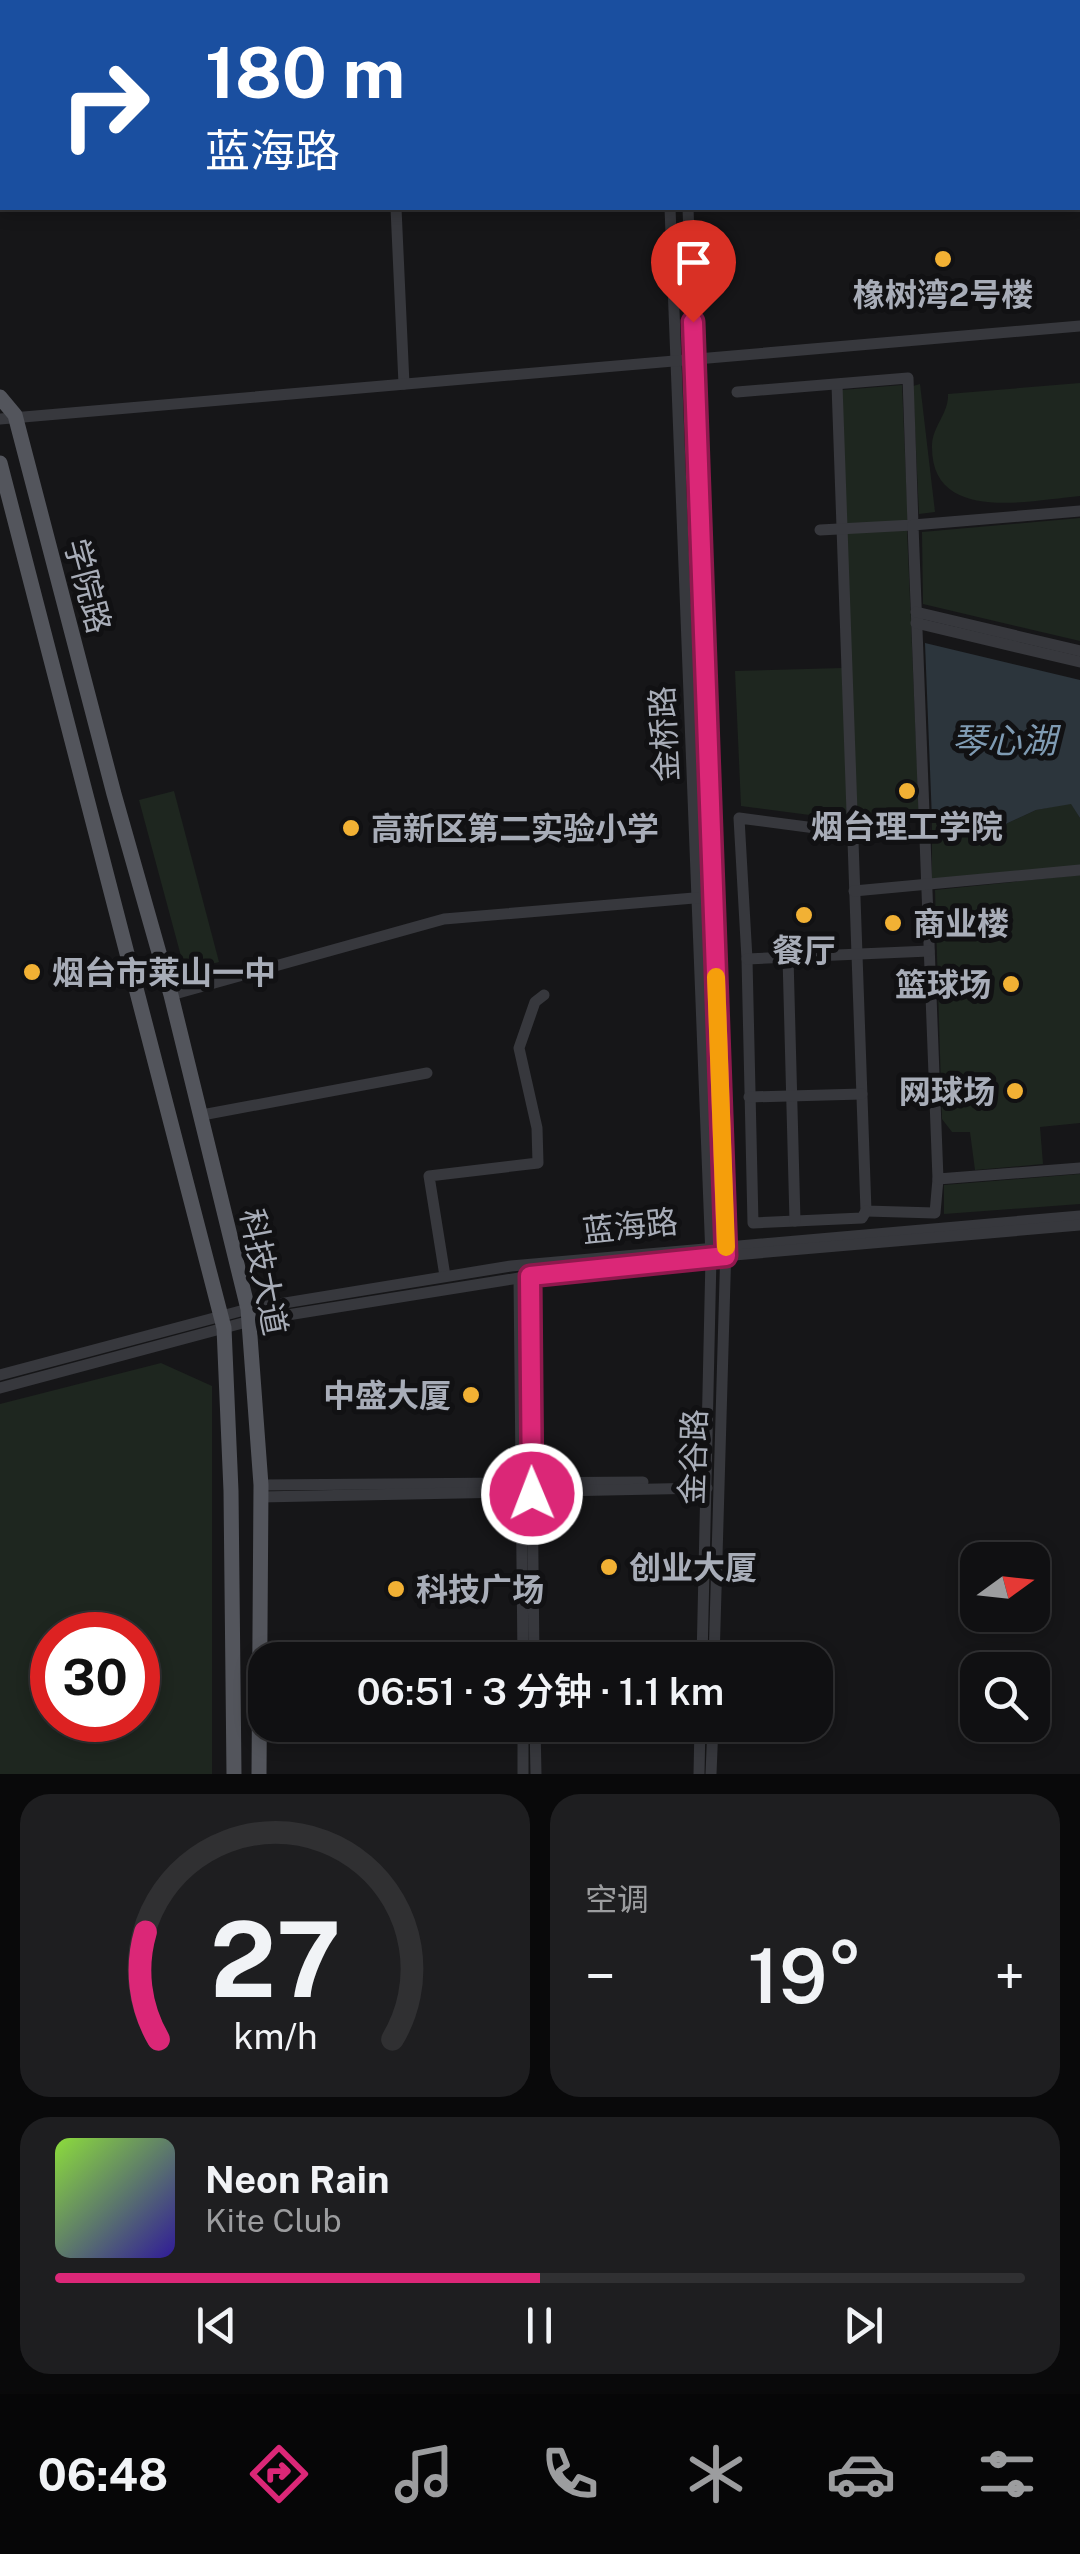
<!DOCTYPE html>
<html lang="zh">
<meta charset="utf-8">
<style>
body{margin:0;font-family:"Public Sans","Noto Sans SC",sans-serif;background:#1e1e20;color:#f1f3f6;height:100vh;display:flex;flex-direction:column;font-size:38px;white-space:nowrap}
*{box-sizing:border-box;margin:0}
p{font-size:32px;color:#9c9d9f}
.icon{flex:none;width:55px;height:55px;fill:none;stroke:currentColor;stroke-width:2;stroke-linecap:round;stroke-linejoin:round}
.map{position:relative;height:1774px;overflow:hidden}
.sheet{display:flex;flex-direction:column;gap:20px;padding:20px;background:#09090a;flex:1}
.sheet>*{flex:none}
.banner{position:absolute;left:0px;top:0px;width:1080px;height:210px;box-shadow:0 5px 15px #0003,0 0 0 2px #303032;background:#1a4fa0;color:#fff;overflow:hidden}
.needle{width:65px;rotate:75deg}
.fabs{position:absolute;left:960px;top:1542px;display:grid;gap:20px}
.fabs a{display:grid;place-items:center;width:90px;height:90px;border-radius:20px;background:#101012;box-shadow:0 5px 15px #0003,0 0 0 2px #303032;font-size:50px}
.speed{position:absolute;left:30px;top:1612px;display:flex;gap:20px;font-size:50px;font-weight:700;text-align:center}
.speed>*{display:grid;place-content:center;width:130px;height:130px;border-radius:50%;background:#101012;box-shadow:0 5px 15px #0003,0 0 0 2px #303032;line-height:1}
.speed .limit{border:15px solid #d22;background:#fff;color:#111}
.pin{position:absolute;display:grid;place-items:center;width:85px;height:85px;color:#fff;margin:-102px -42px;border-radius:50% 50% 50% 0;rotate:-45deg;box-shadow:0 0 10px #0007}
.pin .icon{rotate:45deg}
.me{position:absolute;width:110px;margin:-55px;rotate:359deg;stroke-linejoin:round;filter:drop-shadow(0 0 8px #0008)}
.turn{display:flex;align-items:center;gap:35px;height:210px;padding:0 40px;font-size:45px}
.turn .icon{width:130px;height:130px;stroke-width:2.5}
.turn b{display:block;font-size:70px;line-height:85px}
.big{font-size:75px;font-weight:600;line-height:1.1}
.sheet .tile{flex:1;display:flex;flex-direction:column;justify-content:center;gap:15px;min-width:0;padding:0 35px;border-radius:30px;background:#1e1e20}
.sheet .dial{align-items:center;gap:0}
.dial svg{height:260px;overflow:visible;fill:none;stroke:#303032;stroke-width:7;stroke-linecap:round;text-anchor:middle}
.dial text{fill:#f1f3f6;stroke:none}
.song{display:flex;align-items:center;gap:30px}
.cover{width:120px;height:120px;border-radius:15px;background:linear-gradient(135deg,hsl(90 70% 55%),hsl(250 70% 35%))}
.played{height:10px;border-radius:5px;background:linear-gradient(90deg,#db2777 50%,#303032 50%)}
.keys{display:flex;justify-content:space-around;direction:ltr}
.heat{display:flex;justify-content:space-between;align-items:center;font-size:55px;direction:ltr}
.sheet .tiles{flex:1;display:grid;gap:20px;grid-template-columns:1fr 1fr}
.tile:last-child{grid-column:span 2}
.trip{position:absolute;left:248px;top:1642px;width:585px;height:100px;border-radius:30px;background:#101012;box-shadow:0 5px 15px #0003,0 0 0 2px #303032;font-weight:600;line-height:100px;text-align:center}
.tabs{display:flex;height:160px;justify-content:space-around;align-items:center;background:#060607;color:#9c9d9f}
.tabs .icon{width:70px;height:70px}
.tabs .current{color:#db2777}
.tabs b{font-size:45px;color:#f1f3f6}
.map>svg:first-child{display:block}
.green{fill:#1e261f;fill-rule:evenodd}
.water{fill:#2c353c}
.lines{fill:none;stroke-linecap:round;stroke-linejoin:round}
.minor{stroke:#37383d;stroke-width:11}
.major{stroke:#53555c;stroke-width:15}
.route-casing{stroke:#8e194d;stroke-width:25}
.route{stroke:#db2777;stroke-width:18}
.slow{stroke:#f59e0b;stroke-width:18}
.poi-dot{fill:#f2b134;stroke:#111113;stroke-width:4}
.labels{text-anchor:middle;dominant-baseline:central;stroke-width:10;stroke-linejoin:round;paint-order:stroke}
.poi-label{font-size:32px;font-weight:bold;fill:#a8adb8;stroke:#111113;text-anchor:start}
.street-label{font-size:32px;fill:#a8adb8;stroke:#111113}
.water-label{font-size:35px;font-style:italic;fill:#7f9bb3;stroke:#111113}
</style>
<div class="map">
<svg width="1080" height="1774" viewBox="0 0 1080 1774">
<rect width="100%" height="100%" fill="#161618"/>
<g class="green">
<path d="M1080,383v113c-49,4 -150,29 -148,-51 1,-20 17,-32 16,-51z"/>
<polygon points="920,384 935,512 919,514 913,386"/>
<polygon points="902,385 908,523 844,526 842,390"/>
<polygon points="1080,518 1080,641 923,604 922,532"/>
<polygon points="907,530 919,812 855,817 846,533"/>
<polygon points="842,668 848,820 741,806 735,671"/>
<polygon points="174,791 219,962 185,971 139,800"/>
<polygon points="1071,803 1080,818 1080,866 932,880 932,820 982,835 1036,810"/>
<polygon points="1080,875 1080,1123 1040,1127 1043,1164 975,1170 970,1132 952,1132 942,1119 935,890"/>
<polygon points="1080,1174 1080,1204 944,1214 944,1185"/>
<path d="M161,1363l51,23v388h-212v-370zM52,1635h86v85h-86z"/>
</g>
<polygon class="water" points="925,643 1080,680 1080,818 1071,804 1036,810 982,835 932,820"/>
<g class="lines">
<g class="minor">
<polyline points="388,0 388,2"/>
<polyline points="665,0 665,2"/>
<polyline points="680,0 680,2"/>
<polyline points="396,208 404,384"/>
<polyline points="670,208 711,1257 702,1660"/>
<polyline points="688,208 726,1245 714,1660"/>
<polyline points="837,385 866,1211 935,1213 938,1179"/>
<polyline points="737,392 908,378 913,525 820,530"/>
<polyline points="0,419 1080,326"/>
<polyline points="1080,511 913,525 938,1179 1080,1168"/>
<polyline points="916,612 1080,651"/>
<polyline points="916,623 1080,662"/>
<polyline points="853,833 739,818 747,959 753,1223 862,1218 866,1211"/>
<polyline points="854,891 1080,870"/>
<polyline points="788,957 795,1221"/>
<polyline points="747,959 929,951"/>
<polyline points="171,995 444,919 706,897"/>
<polyline points="749,1097 862,1094"/>
<polyline points="202,1115 427,1073"/>
<polyline points="445,1276 429,1176 538,1163 537,1128 519,1048 535,1002 544,995"/>
<polyline points="530,1276 534,1660"/>
<polyline points="519,1278 523,1660"/>
<polyline points="0,1375 248,1309 511,1266 1080,1216"/>
<polyline points="0,1388 250,1321 519,1278 711,1257 1080,1225"/>
<polyline points="261,1485 643,1482"/>
<polyline points="260,1497 707,1488"/>
<polyline points="523,1725 523,1774"/>
<polyline points="535,1725 536,1774"/>
<polyline points="699,1774 700,1725"/>
<polyline points="711,1774 713,1725"/>
</g>
<g class="major">
<polyline points="0,397 15,415 114,794 171,995 248,1309 261,1485 259,1774"/>
<polyline points="0,463 224,1328 231,1491 234,1774"/>
</g>
</g>
<g class="lines">
<g class="route-casing">
<polyline id="route" points="532,1494 530,1276 726,1256 693,322"/>
</g>
<use href="#route" class="route"/>
<polyline class="slow" points="716,977 726,1247"/>
</g>
<g class="poi-dot">
<circle cx="943" cy="259" r="10"/>
<circle cx="907" cy="791" r="10"/>
<circle cx="351" cy="828" r="10"/>
<circle cx="804" cy="915" r="10"/>
<circle cx="893" cy="923" r="10"/>
<circle cx="32" cy="972" r="10"/>
<circle cx="1011" cy="984" r="10"/>
<circle cx="1015" cy="1091" r="10"/>
<circle cx="471" cy="1395" r="10"/>
<circle cx="609" cy="1567" r="10"/>
<circle cx="396" cy="1589" r="10"/>
</g>
<g class="labels">
<g class="poi-label">
<text x="943" y="294" text-anchor="middle">橡树湾2号楼</text>
<text x="907" y="826" text-anchor="middle">烟台理工学院</text>
<text x="371" y="828">高新区第二实验小学</text>
<text x="913" y="923">商业楼</text>
<text x="804" y="950" text-anchor="middle">餐厅</text>
<text x="52" y="972">烟台市莱山一中</text>
<text x="991" y="984" text-anchor="end">篮球场</text>
<text x="995" y="1091" text-anchor="end">网球场</text>
<text x="451" y="1395" text-anchor="end">中盛大厦</text>
<text x="629" y="1567">创业大厦</text>
<text x="416" y="1589">科技广场</text>
</g>
<g class="street-label">
<text transform="translate(88 586) rotate(75)">学院路</text>
<text transform="translate(664 734) rotate(-93)">金桥路</text>
<text transform="translate(630 1226) rotate(-6)">蓝海路</text>
<text transform="translate(264 1272) rotate(79)">科技大道</text>
<text transform="translate(693 1457) rotate(-88)">金谷路</text>
</g>
<g class="water-label">
<text x="1004" y="740">琴心湖</text>
</g>
</g>
</svg>
<div class="fabs">
<a><svg class="needle" viewBox="-14 -14 28 28"><path d="M0-13l5 13h-10z" fill="#e53935"/><path d="M0 13l5-13h-10z" fill="#9c9d9f"/></svg></a>
<a><svg class="icon" aria-label="search" viewBox="0 0 24 24"><circle cx="10" cy="10" r="6"/><path d="M15 15l6 6"/></svg></a>
</div>
<div class="speed"><div class="limit">30</div></div>
<div class="pin" style="left:693px;top:322px;background:#d93025"><svg class="icon" aria-label="arrive" viewBox="0 0 24 24"><path d="M6 21V4h12l-3 4 3 4H6"/></svg></div>
<svg class="me" style="left:532px;top:1494px" viewBox="-20 -20 40 40"><circle r="17" fill="#db2777" stroke="#fff" stroke-width="3"/><path d="M0-11L8 9 0 5-8 9z" fill="#fff"/></svg>
<div class="trip">06:51 · 3 分钟 · 1.1 km</div>
<div class="banner">
<div class="turn"><svg class="icon" aria-label="right" viewBox="0 0 24 24"><path d="M7 20v-9h11M14 6l5 5-5 5"/></svg><div><b>180 m</b>蓝海路</div></div>
</div>
</div>
<section class="sheet">
<div class="tiles">
<div class="tile dial"><svg viewBox="0 0 100 80">
<path d="M14 69A42 42 0 1 1 86 69"/>
<path d="M14 69A42 42 0 0 1 10 36" stroke="#db2777"/>
<text x="50" y="56" font-size="32" font-weight="700">27</text>
<text x="50" y="72" font-size="11">km/h</text>
</svg></div>
<div class="tile"><p>空调</p>
<div class="heat"><a>−</a><b class="big">19°</b><a>+</a></div>
</div>
<div class="tile">
<div class="song"><i class="cover"></i><div><b>Neon Rain</b><p>Kite Club</p></div></div>
<div class="played"></div>
<div class="keys"><svg class="icon" aria-label="previous" viewBox="0 0 24 24"><path d="M18 5L8 12l10 7zM5 5v14"/></svg><svg class="icon" aria-label="pause" viewBox="0 0 24 24"><path d="M8 5v14M16 5v14"/></svg><svg class="icon" aria-label="next" viewBox="0 0 24 24"><path d="M6 5l10 7-10 7zM19 5v14"/></svg></div>
</div>
</div>
</section>
<nav class="tabs">
<b>06:48</b>
<svg class="icon current" aria-label="directions" viewBox="0 0 24 24"><path d="M12 3l9 9-9 9-9-9zM9 14v-3h6M13 9l2 2-2 2"/></svg>
<svg class="icon" aria-label="music" viewBox="0 0 24 24"><path d="M9 18V5l10-2v13"/><circle cx="6" cy="18" r="3"/><circle cx="16" cy="16" r="3"/></svg>
<svg class="icon" aria-label="phone" viewBox="0 0 24 24"><path d="M5 4h4l2 5-3 2q2 4 5 5l2-3 5 2v4C11 20 4 13 5 4z"/></svg>
<svg class="icon" aria-label="climate" viewBox="0 0 24 24"><path d="M12 3v18M4 7l16 10M4 17L20 7"/></svg>
<svg class="icon" aria-label="car" viewBox="0 0 24 24"><path d="M5 17H2v-5l4-1 3-4h7l3 4 3 1v5h-3M9 17h6M6 11h13"/><circle cx="7" cy="17" r="2"/><circle cx="17" cy="17" r="2"/></svg>
<svg class="icon" aria-label="filters" viewBox="0 0 24 24"><path d="M4 7h16M4 17h16"/><circle cx="9" cy="7" r="2"/><circle cx="15" cy="17" r="2"/></svg>
</nav>
